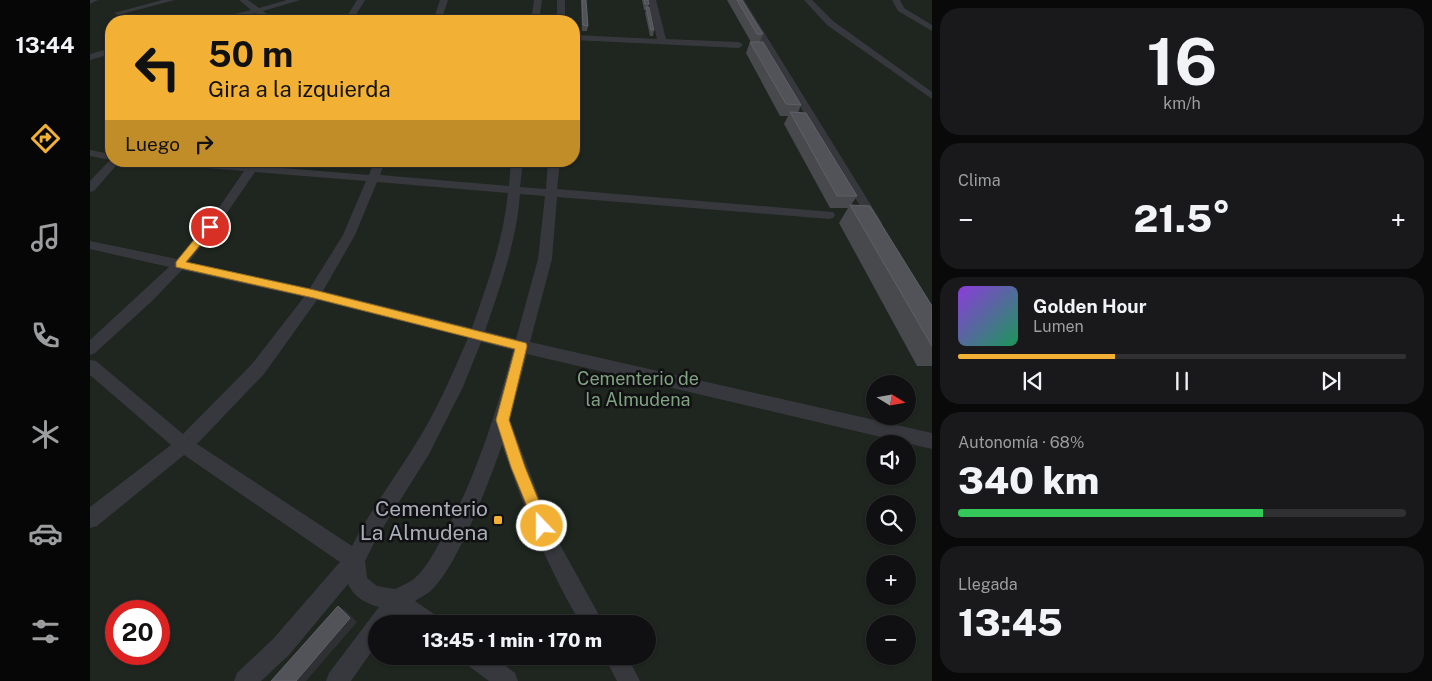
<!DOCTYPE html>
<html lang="es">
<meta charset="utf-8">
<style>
body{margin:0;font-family:"Public Sans",sans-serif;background:#19191b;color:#f1f3f6;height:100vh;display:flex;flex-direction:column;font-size:19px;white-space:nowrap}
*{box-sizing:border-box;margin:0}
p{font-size:16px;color:#9c9d9f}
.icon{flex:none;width:28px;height:28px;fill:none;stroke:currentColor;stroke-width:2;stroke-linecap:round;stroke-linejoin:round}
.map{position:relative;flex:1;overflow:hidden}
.details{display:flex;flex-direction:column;gap:8px;padding:8px;background:#09090a;width:500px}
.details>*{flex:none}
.top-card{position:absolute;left:15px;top:15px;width:475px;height:152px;border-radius:20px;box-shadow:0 1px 4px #0004,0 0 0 1px #303032;background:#f2b134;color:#111;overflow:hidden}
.needle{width:32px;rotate:101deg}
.buttons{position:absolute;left:776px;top:375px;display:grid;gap:10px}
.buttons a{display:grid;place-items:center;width:50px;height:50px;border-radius:50%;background:#101012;box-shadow:0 1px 4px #0004,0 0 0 1px #303032;font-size:25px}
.speed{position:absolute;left:15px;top:600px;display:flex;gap:10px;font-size:25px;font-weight:700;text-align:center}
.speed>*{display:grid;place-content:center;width:65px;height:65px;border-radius:50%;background:#101012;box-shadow:0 1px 4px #0004,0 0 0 1px #303032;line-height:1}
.speed .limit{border:8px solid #d22;background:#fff;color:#111}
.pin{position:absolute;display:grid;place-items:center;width:42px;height:42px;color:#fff;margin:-21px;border:2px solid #fff;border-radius:50%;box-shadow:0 1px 5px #0007}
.me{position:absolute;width:55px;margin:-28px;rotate:338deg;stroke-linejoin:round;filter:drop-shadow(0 0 4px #0008)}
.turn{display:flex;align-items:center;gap:18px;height:105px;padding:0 20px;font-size:22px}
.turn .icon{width:65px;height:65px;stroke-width:2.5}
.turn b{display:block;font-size:35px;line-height:42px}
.then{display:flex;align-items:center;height:48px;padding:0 20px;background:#0003;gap:10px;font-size:19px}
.big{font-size:38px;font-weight:800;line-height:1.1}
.details .card{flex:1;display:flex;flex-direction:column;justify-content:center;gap:8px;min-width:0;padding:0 18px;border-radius:20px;background:#19191b}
.details .dial{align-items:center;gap:0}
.dial b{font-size:65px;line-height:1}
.song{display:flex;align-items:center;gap:15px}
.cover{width:60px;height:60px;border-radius:8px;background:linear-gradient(135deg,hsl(270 70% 55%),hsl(150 70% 35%))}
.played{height:5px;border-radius:2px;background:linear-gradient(90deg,#f2b134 35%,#303032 35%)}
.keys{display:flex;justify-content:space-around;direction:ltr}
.heat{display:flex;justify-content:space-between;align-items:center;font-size:28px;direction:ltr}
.charge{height:8px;border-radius:4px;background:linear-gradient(90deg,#34c759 68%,#303032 0)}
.trip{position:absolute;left:278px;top:615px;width:288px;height:50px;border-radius:25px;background:#101012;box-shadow:0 1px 4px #0004,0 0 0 1px #303032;font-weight:800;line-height:50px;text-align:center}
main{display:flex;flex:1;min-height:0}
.menu{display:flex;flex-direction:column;width:90px;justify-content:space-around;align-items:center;background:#060607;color:#9c9d9f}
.menu .icon{width:35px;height:35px}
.menu .active{color:#f2b134}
.menu b{font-size:22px;color:#f1f3f6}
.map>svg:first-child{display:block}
.green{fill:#1e261f;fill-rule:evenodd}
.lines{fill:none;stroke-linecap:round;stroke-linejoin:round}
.lane{fill:#37383d;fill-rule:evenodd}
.wall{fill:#47494d}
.shaded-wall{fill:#2f3033}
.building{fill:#525359;stroke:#5f6168}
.route{fill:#f2b134;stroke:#9d7322}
.poi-dot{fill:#f2b134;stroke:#111113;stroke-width:2}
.labels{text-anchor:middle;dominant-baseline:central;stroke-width:5;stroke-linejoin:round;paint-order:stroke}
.park-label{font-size:18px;fill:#7fa381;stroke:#111113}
.near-poi-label{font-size:21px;fill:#a8adb8;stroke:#111113;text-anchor:end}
</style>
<main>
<nav class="menu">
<b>13:44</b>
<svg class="icon active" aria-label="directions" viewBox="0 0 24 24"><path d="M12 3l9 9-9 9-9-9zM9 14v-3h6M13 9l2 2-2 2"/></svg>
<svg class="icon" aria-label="music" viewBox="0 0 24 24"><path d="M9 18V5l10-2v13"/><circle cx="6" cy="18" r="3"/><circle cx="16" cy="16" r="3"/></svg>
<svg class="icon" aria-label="phone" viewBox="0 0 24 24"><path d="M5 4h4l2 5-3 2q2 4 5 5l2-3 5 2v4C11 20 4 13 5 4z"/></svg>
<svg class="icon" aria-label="climate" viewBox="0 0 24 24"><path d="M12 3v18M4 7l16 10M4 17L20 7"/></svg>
<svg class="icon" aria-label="car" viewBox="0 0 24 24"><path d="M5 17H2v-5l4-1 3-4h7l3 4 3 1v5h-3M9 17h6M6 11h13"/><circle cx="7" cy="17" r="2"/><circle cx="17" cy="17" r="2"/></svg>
<svg class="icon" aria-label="filters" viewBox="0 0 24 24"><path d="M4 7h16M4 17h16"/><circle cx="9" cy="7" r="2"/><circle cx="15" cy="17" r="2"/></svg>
</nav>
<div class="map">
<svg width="842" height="681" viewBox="0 0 842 681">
<rect width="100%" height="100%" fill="#161618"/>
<path class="green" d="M0,0h842v681h-842zM21,21h463v140h-463zM785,384h33v32h-33zM785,444h33v32h-33zM785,504h33v32h-33zM785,564h33v32h-33zM26,611h43v43h-43zM286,624h270v32h-270zM785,624h33v32h-33z"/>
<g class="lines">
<g class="lane">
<polygon points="0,0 8,0 0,4"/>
<polygon points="72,0 85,0 28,15 24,13"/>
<polygon points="149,0 158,0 169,8 197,0 210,0 173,11 186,21 177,21 166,13 136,21 124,21 125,19 161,10"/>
<polygon points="267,0 275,0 262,21 254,21"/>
<polygon points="350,0 358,0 351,21 343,21"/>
<polygon points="444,0 452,0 449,21 441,21"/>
<rect x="467" y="0" width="8" height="21"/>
<polygon points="558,0 566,0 576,39 649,42 653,45 649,48 484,40 484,35 567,39"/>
<polygon points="646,0 654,0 792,223 790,226 782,226"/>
<polygon points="714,0 722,0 743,21 842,92 842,99 737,25"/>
<polygon points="802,0 810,0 814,8 842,25 842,31 808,11"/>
<polygon points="21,48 21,54 0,60 0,54"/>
<polygon points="0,150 21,154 21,161 30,161 4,191 0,192 0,181 20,160 0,156"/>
<path d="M61,161h50l47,4 3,-4h10l-2,5 110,9 5,-14h11l-5,14 129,11 2,-25h12l-3,26 26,2 2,-28h12l-3,28 276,23 2,3 -2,3 -4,1 -272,-22 -5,62 -22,83 402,91v16l-405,-95 -17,66 30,79 19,44 45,81h-23c-34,-57 -58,-118 -79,-179 -12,34 -46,127 -74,148 -4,3 -9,5 -13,8l22,15 3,8h-29l-13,-10 -6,10h-16v21l-25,36h-25l3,-8 50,-66c-13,-3 -26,-11 -31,-23l-59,71 -28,26h-27l3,-8 36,-34 67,-77 -156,-107 -87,71 -7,2v-21l81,-62 -81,-70v-15l6,1 87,73 69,-70 52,-67 -122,-27 -30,31 -57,52 -5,2v-15l79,-73 -79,-18v-8l87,18 39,-47 28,-41 -88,-7zM165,172l111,9 -23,54 -33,53 -121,-26 35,-45zM287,182l131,11c-5,48 -20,89 -36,135l-149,-37 32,-56zM430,194l25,2 -7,63 -22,80 -31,-8c16,-47 31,-87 35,-137zM227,300l151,38c-16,37 -32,74 -53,107 -21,34 -45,66 -63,101l-155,-102 67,-70zM391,342l32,8c-18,66 -38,131 -72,190 -7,13 -15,28 -26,38 -6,5 -14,8 -20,11l-18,-3 -10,-8 -2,-17 12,-24 51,-81 35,-69z"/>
<polygon points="373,656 402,656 425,673 428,681 399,681 376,664"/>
<polygon points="514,656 537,656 550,681 527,681"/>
</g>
</g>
<g class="wall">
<polygon points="491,0 496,0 498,26 497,31 492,31"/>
<polygon points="552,0 558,0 559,4 558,7 564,30 563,36 560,36 555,13 556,10 554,10"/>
<polygon points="637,0 652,0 673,34 670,42 711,105 708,113 767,196 761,205 842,306 842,366 827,366 749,223 758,208 740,208 694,124 698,116 690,116 656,53 660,42 661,42"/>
</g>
<polygon class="shaded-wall" points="248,606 255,610 267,622 216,681 206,681"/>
<g class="building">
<polygon points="492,0 496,0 498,26 493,25"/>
<polygon points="554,0 558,0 559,4 555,4"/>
<polygon points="647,0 652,0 673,34 667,34"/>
<polygon points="556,7 559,7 564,30 561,30"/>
<polygon points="660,42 673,42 711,105 696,104"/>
<polygon points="700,112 716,113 767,196 747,196"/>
<polygon points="760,205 780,206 842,306 842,346"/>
<polygon points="248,606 260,618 206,681 181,681"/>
</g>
<polygon class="route" points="120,223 125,227 96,262 224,290 436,343 437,346 419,420 435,467 459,526 457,531 452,533 447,531 421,467 406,420 425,349 224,298 86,267 86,262 117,224"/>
<rect class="poi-dot" x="403" y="515" width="10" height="10" rx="2.5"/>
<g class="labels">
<g class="park-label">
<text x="548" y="378">Cementerio de<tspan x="548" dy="21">la Almudena</tspan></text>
</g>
<g class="near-poi-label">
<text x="398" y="508">Cementerio<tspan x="398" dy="24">La Almudena</tspan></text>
</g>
</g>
</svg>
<div class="buttons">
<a><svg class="needle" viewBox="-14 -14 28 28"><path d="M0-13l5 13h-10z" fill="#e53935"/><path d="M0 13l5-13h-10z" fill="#9c9d9f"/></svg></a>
<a><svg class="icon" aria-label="sound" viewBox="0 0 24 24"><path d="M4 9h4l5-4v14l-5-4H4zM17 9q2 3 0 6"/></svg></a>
<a><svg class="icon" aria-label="search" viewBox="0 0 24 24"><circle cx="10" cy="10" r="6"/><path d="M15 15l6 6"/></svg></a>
<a>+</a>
<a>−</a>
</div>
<div class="speed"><div class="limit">20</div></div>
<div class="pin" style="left:120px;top:227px;background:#d93025"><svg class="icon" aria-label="arrive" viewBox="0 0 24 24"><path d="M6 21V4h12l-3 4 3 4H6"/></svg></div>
<svg class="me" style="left:452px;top:526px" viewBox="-20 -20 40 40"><circle r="17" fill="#f2b134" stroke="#fff" stroke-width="3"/><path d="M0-11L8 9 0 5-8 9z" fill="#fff"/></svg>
<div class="trip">13:45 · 1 min · 170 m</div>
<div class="top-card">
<div class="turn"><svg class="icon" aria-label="left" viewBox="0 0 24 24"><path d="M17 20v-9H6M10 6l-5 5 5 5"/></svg><div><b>50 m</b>Gira a la izquierda</div></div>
<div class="then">Luego<svg class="icon" aria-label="right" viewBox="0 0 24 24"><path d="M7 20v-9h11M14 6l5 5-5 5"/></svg></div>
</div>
</div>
<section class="details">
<div class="card dial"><b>16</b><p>km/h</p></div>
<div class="card"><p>Clima</p>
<div class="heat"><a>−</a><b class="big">21.5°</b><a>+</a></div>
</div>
<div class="card">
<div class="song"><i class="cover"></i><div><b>Golden Hour</b><p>Lumen</p></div></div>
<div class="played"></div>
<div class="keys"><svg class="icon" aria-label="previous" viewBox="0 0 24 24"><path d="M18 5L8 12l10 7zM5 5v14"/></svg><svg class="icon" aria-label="pause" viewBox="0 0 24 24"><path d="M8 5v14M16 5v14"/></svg><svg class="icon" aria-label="next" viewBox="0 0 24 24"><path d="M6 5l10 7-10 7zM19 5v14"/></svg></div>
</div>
<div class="card"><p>Autonomía · 68%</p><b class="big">340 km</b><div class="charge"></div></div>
<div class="card"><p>Llegada</p><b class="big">13:45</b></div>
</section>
</main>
